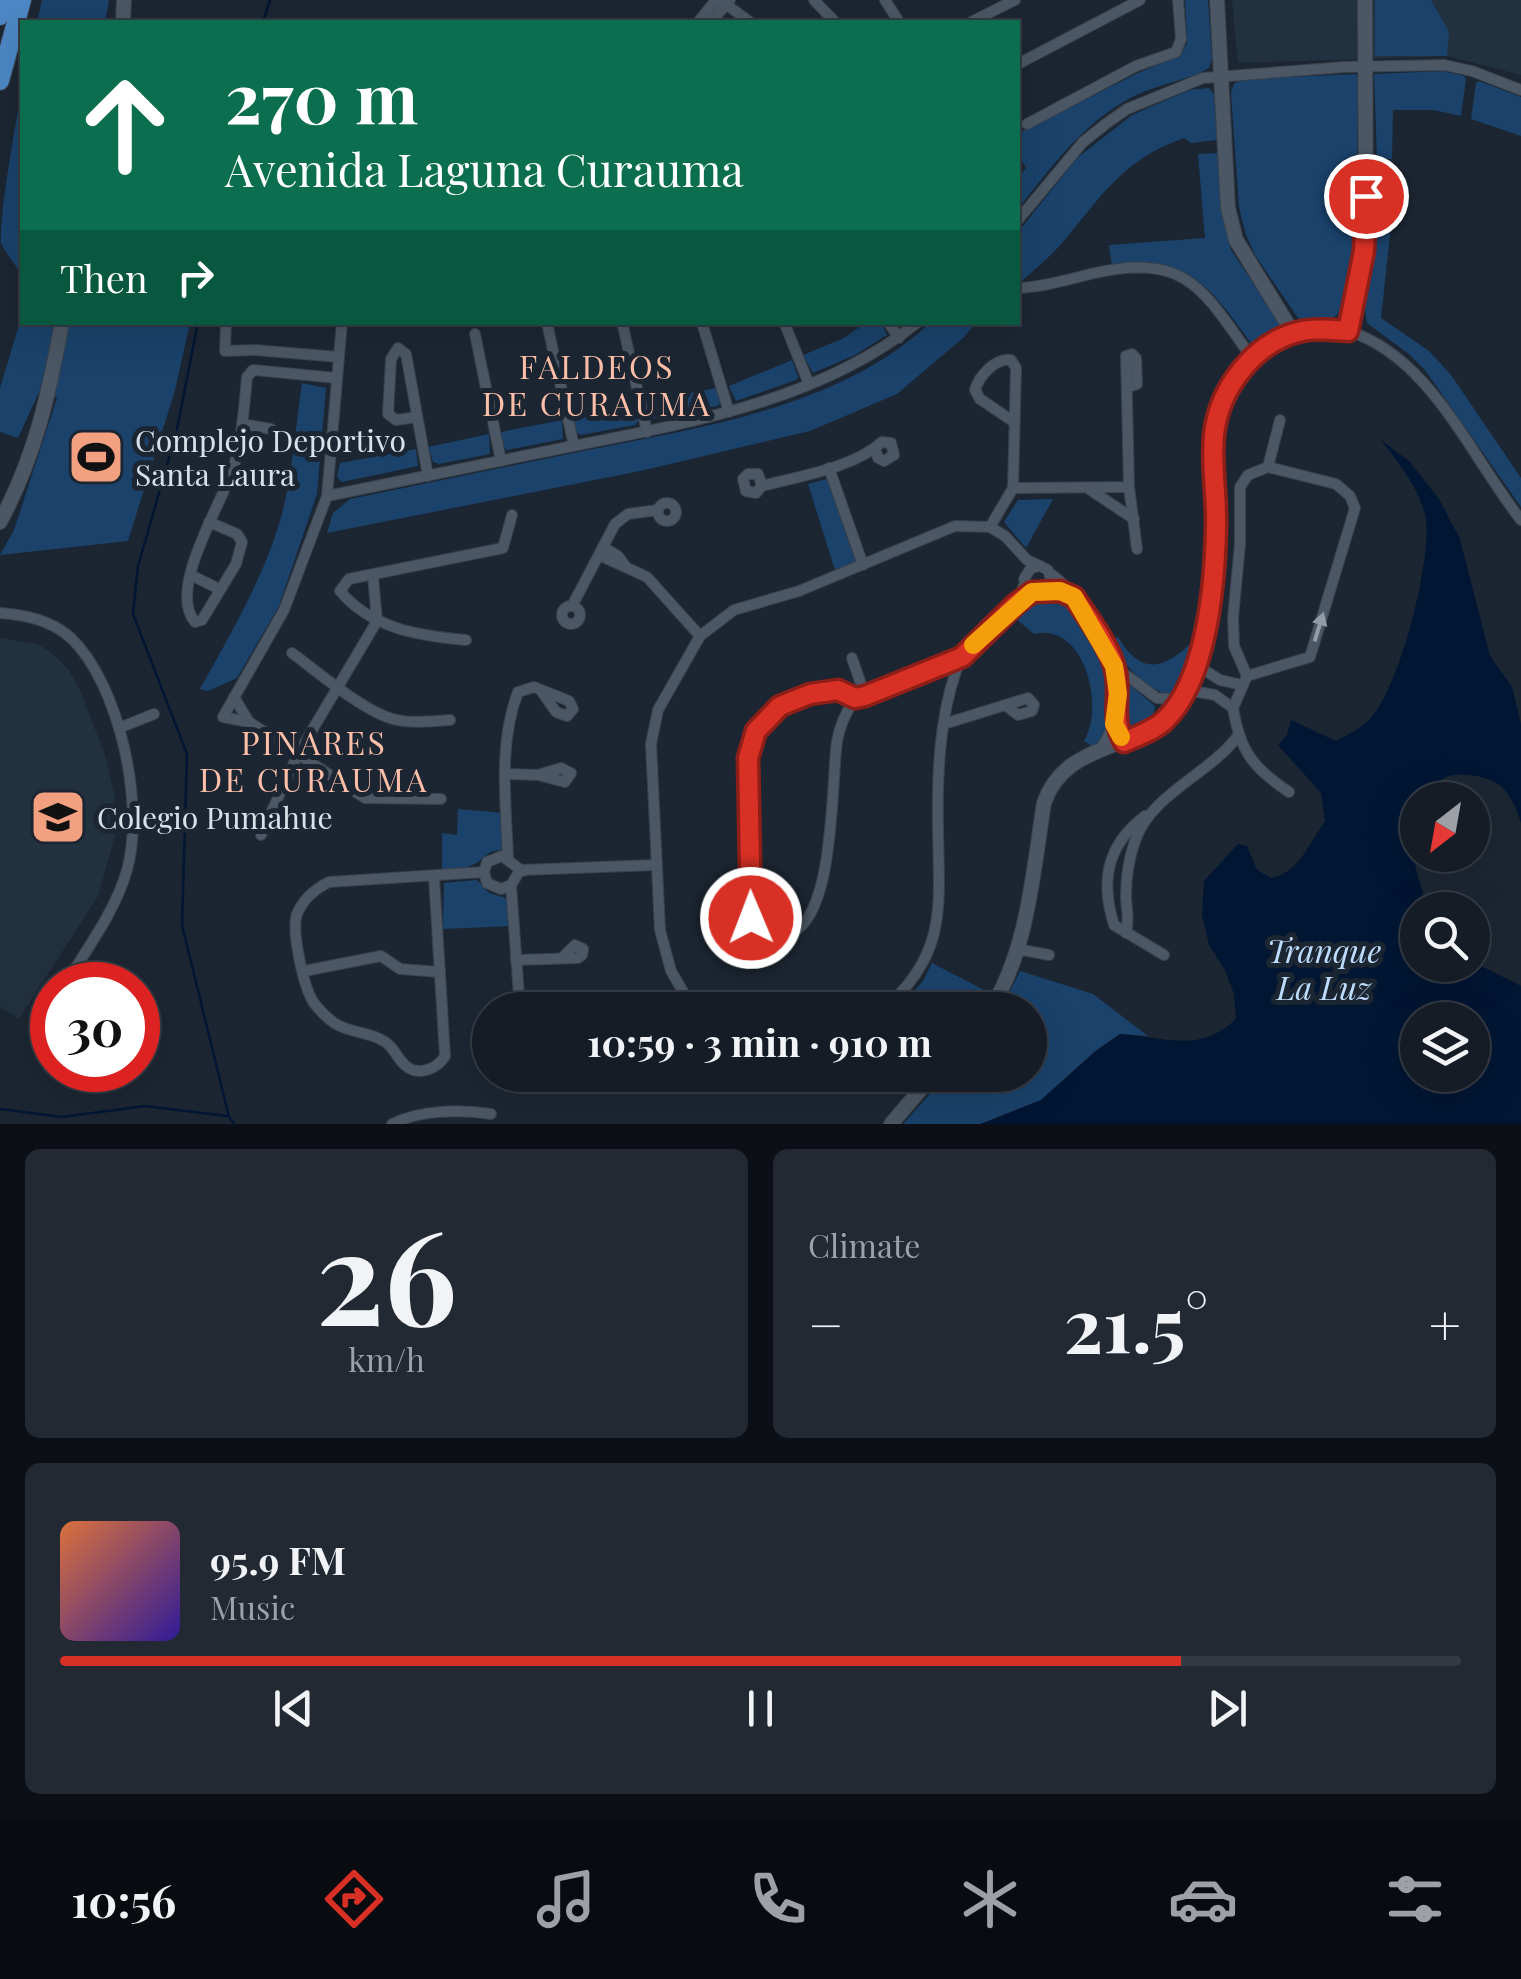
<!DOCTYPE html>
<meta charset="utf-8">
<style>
body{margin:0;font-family:"Playfair Display",serif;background:#222932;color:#f1f3f6;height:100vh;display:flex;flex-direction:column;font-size:38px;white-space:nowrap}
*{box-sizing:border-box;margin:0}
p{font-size:32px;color:#9da1a7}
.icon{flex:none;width:55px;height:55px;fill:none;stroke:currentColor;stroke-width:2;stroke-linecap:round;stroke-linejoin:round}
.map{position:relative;height:1124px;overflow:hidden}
.details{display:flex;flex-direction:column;gap:25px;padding:25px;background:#0c0f15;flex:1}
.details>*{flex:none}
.guide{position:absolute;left:20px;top:20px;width:1000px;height:305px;border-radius:0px;box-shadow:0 10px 40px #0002,0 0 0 2px #343a43;background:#0b6e4f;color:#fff;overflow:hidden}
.needle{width:65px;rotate:211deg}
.buttons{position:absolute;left:1400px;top:782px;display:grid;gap:20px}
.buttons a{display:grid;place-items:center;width:90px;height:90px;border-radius:50%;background:#151c26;box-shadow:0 10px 40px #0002,0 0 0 2px #343a43;font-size:50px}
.speed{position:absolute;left:30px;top:962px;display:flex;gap:20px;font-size:50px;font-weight:700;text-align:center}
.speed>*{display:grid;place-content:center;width:130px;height:130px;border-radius:50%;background:#151c26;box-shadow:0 10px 40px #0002,0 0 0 2px #343a43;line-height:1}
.speed .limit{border:15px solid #d22;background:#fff;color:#111}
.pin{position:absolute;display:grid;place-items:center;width:85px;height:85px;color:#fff;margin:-42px;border:5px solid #fff;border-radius:50%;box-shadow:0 2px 10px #0007}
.me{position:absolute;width:110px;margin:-55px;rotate:359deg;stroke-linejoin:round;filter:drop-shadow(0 0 8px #0008)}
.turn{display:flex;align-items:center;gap:35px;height:210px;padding:0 40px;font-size:45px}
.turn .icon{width:130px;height:130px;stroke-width:2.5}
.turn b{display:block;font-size:70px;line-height:85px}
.then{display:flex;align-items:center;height:95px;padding:0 40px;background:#0003;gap:20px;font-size:38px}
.big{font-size:75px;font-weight:700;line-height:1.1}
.details .tile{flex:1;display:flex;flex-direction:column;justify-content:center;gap:15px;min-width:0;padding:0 35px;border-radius:15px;background:#222932}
.details .dial{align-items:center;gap:0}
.dial b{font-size:130px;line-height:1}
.song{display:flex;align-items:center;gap:30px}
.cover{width:120px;height:120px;border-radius:15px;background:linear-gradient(135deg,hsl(20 70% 55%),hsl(250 70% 35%))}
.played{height:10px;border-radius:5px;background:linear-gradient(90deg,#d93025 80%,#343a43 80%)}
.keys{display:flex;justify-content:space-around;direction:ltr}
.heat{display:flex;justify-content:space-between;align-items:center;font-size:55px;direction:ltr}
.details .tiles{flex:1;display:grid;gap:25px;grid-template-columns:1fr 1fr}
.tile:last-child{grid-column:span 2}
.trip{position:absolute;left:472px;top:992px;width:575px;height:100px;border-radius:50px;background:#151c26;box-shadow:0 10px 40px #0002,0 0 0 2px #343a43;font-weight:700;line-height:100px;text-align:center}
.tabs{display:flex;height:160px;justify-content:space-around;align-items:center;background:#080b0f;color:#9da1a7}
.tabs .icon{width:70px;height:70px}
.tabs .current{color:#d93025}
.tabs b{font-size:45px;color:#f1f3f6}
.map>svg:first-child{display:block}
.built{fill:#223140}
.green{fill:#1a426b}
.water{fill:#001633;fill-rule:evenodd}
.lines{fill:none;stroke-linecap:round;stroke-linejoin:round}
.stream{stroke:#001633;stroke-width:2.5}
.street-casing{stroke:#39414b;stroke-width:12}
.secondary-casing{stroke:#39414b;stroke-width:16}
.highway-casing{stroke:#39414b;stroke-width:20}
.street{stroke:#4b5764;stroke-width:10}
.secondary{stroke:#4b5764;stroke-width:14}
.highway{stroke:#4d87c5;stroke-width:18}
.oneway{fill:#929ca6}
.route-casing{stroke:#8d1f18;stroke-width:25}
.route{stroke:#d93025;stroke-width:18}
.slow{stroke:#f59e0b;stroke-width:18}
.labels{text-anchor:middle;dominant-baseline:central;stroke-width:10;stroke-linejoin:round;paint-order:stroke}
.poi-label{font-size:30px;fill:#dae0e8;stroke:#1c2632;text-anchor:start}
.neighbourhood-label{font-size:32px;letter-spacing:2.5px;fill:#febfa8;stroke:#1c2632}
.water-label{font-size:32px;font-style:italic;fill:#bedcfe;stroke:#1c2632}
</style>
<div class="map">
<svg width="1521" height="1124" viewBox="0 0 1521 1124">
<rect width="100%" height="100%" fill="#1c2632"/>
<g class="built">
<polygon points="1232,0 1521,0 1521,75 1447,56 1238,63"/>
<polygon points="0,638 37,644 52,653 68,669 79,688 105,755 115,798 115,835 98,896 19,1019 0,1007"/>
</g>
<g class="green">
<polygon points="42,0 109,0 105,22 37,22"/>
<path d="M1185,0h23l4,59 -3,9c-22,13 -50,16 -73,27 -52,26 -83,70 -118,114v-31l8,-10 -8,-15v-20l120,-60 43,-18 6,-12z"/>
<polygon points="1375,0 1431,0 1449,32 1447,56 1375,56"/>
<polygon points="1443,71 1464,76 1466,79 1461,116 1434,110 1393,110 1392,159 1377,159 1374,74"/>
<polygon points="1356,74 1359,79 1355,221 1347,294 1338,314 1329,321 1316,323 1298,318 1255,255 1246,235 1239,207 1231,93 1234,84 1242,79"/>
<polygon points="1479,81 1521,97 1521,136 1471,119 1476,83"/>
<path d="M1209,88l5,6 3,46 -26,3 -7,-5c-61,21 -83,59 -122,105 -12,14 -27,26 -40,38l-4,1v-50l59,-74 55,-43 57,-25z"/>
<path d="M22,90v185c-6,-10 -16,-21 -21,-32 -1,-33 14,-117 21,-153z"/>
<path d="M1218,153l4,57 9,40 54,81 -30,17c-45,-60 -60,-92 -143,-82l-3,-21 96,-7 -7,-84z"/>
<polygon points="1392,169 1390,235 1381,318 1429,351 1451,375 1521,478 1521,507 1425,370 1410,355 1367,323 1364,305 1375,231 1376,170"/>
<polygon points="22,315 22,322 190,323 175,390 128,541 0,555 14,530 57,398 40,390 18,438 0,432 0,388"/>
<polygon points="865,323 881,323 887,335 855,355 813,373 803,355 844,338"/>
<path d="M930,323h46l-12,14 -67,57 -87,37 -165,39 -318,63 6,-20 17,-14c78,-16 155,-32 233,-48 118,-24 256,-43 347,-128z"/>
<polygon points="792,360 798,377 796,380 736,401 729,386"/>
<path d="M302,383l24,5 -9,106 -38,112 -42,72 -29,13 -8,-2c32,-58 68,-118 84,-183 9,-40 12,-82 18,-123z"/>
<polygon points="716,388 720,404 717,406 651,419 646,402"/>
<polygon points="634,405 638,421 635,425 581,435 576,432 572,418"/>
<polygon points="562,420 563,439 507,450 504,447 501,432"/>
<polygon points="489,434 490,454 439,464 433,462 428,447"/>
<polygon points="416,449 418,466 342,482 337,477 340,463"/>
<polygon points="827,479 856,562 835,570 808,484"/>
<polygon points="1053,499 1026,548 1004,522 1018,500"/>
<path d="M1039,596l22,1 6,3c23,35 55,76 42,120 -4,12 -6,19 -16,27l-9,-6c21,-34 1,-119 -50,-107l-19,-16 15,-18z"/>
<path d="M1118,637c23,39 46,33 75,4l-6,40 -13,16c-29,-8 -49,-30 -63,-56z"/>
<polygon points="1124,680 1155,706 1153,719 1126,733 1119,727 1119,685"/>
<path d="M458,809l45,4 2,36 -15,3c-16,15 -24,18 -48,17v-36l15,2z"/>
<polygon points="477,880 489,893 509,899 510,926 443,929 444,883"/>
<polygon points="932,963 990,993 977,1010 897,1010 923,981"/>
<polygon points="1020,971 1093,994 1148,1036 1120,1034 1095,1051 1041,1100 980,1124 903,1124 947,1075 1030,1075 1030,1010 1001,1010"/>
</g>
<path class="water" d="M1381,440l28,21 30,38 21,40 30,117 22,31 9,37v99c-4,-13 -9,-26 -19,-36 -12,-11 -46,-18 -61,-7 -5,5 -10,15 -14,20h-9c0,22 -6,46 -2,69 3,16 10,24 8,41h-6v55h54l1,-3 48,24v138h-540l60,-24 54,-48 25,-18c46,3 79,20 116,-15l-2,-25 -9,-24 -16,-25 -7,-30 2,-34 34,-37 9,2 10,24 14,8c27,-4 39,-36 54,-57l-4,-28 -43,-48 9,-10 4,-15 45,21c11,-6 24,-12 33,-21 30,-30 62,-156 57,-199 -3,-28 -28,-59 -45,-81zM1418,1020h54v55h-54z"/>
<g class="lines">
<g class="stream">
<polyline points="263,22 270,0"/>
<polyline points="198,322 176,434 138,566 133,614 187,754 182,925 229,1117 234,1124"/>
<polyline points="0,1109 62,1117 145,1106 227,1116"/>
</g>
<g class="street-casing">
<g id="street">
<polyline points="720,0 750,22"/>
<polyline points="814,0 835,22"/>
<polyline points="885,0 899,22"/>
<polyline points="698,22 716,0"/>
<polyline points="711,22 730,0"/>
<polyline points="971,22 1015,0"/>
<polyline points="1018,64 1140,0"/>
<polyline points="1027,124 1136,66 1176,52 1181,39 1178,0"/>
<polyline points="1018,220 1083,142 1107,123 1127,109 1203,78 1345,67 1444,65 1472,71 1521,90"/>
<path d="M1018,288c26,-1 51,-9 77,-15 93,-20 108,17 157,85"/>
<polyline points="226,322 225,351 255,350 339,357"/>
<polyline points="342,322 327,496 284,610 223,717 249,722 365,798 441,799"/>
<polyline points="622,322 647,432"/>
<polyline points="784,322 809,384"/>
<polyline points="888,322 899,338"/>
<polyline points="547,323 574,446"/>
<polyline points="702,323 729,412"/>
<path d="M1348,331c82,25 123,126 173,189"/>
<polyline points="475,334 501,461"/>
<polyline points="1128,387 1137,384 1136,358 1132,354 1126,356 1129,487 1137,549"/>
<polyline points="417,417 396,420 388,414 391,359 398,348 406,354 428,476"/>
<polyline points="242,424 271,429"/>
<polyline points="1268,467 1280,420"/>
<polyline points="829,468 863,565"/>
<polyline points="232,472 262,482"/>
<path d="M762,486l-4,-12h-10l-5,5 3,12 10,2 6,-7c38,-10 91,-18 120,-44l9,1 3,12 -10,6 -6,-3 -3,-10"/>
<polyline points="1013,488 1129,487"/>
<polyline points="1089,489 1134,519"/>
<path d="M327,496c80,-16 160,-32 241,-49 120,-24 252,-46 350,-125"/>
<circle cx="667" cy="512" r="9"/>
<path d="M209,522l28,12 5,8 -6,22 -34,56 -7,2c-28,-32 26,-117 38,-153 9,-29 11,-61 14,-92l6,-7 84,8"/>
<path d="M990,527l23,-39 3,-120 -5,-8c-16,-2 -32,16 -36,30l5,9 34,23"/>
<polyline points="603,547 618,556 624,564"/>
<polyline points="599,555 647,577 700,636"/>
<path d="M1051,574c16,11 25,26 35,42 27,42 46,86 15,132"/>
<polyline points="191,575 219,589"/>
<path d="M1047,590l5,-7 -4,-13 -8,-4 -9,2 -7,11 5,11c14,7 28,-3 44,6"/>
<circle cx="571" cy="615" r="9"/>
<polyline points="572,606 615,524 628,514 658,510"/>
<path d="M0,613c26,2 51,7 71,25 49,47 74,168 56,232 -12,42 -40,78 -62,115"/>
<path d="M466,640c-46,-4 -94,-11 -126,-49l9,-12 154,-31 9,-33"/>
<path d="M292,653c26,19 71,58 101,66 18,5 39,2 57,1"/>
<polyline points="852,658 865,696"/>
<polyline points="1114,666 1157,698 1181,700"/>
<polyline points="1198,666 1220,680 1242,685"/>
<polyline points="1187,690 1215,695 1233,708"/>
<polyline points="234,697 249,722"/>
<path d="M855,698c-9,14 -15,26 -18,43 -6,40 -1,188 -53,194 -14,2 -25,-6 -33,-17l-3,-160 8,-27 24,-26 30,-11 28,-4 17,8 10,-2 98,-39"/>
<polyline points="1233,708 1247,676 1310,657 1355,508 1350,496 1336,484 1268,467 1248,475 1240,487 1240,544 1233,618 1234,646 1247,676"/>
<path d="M1233,708c7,43 20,60 56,84"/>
<polyline points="944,724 1028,698 1034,705 1032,711 1018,715 1005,705"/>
<polyline points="119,728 154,714"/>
<polyline points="505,774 538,775 565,782 571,773 561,768 538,775"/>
<path d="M1145,816c-38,29 -45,64 -31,109l50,30"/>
<polyline points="261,835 298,754 377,621 373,576"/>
<path d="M508,858c-2,-55 -10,-114 10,-166l16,-5 35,14 4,8 -6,7 -11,-4 -14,-20"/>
<polyline points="484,872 487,862 502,856 521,870 655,865"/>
<polyline points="484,872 487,883 501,889 511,885 519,872 526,870"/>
<path d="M434,877l11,179c-7,12 -26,21 -39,10 -10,-8 -12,-21 -26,-27 -14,-7 -31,-7 -44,-15 -7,-4 -17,-14 -22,-21 -10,-14 -23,-72 -17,-89 6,-15 18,-25 32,-32l155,-10"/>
<polyline points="511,885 520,1010"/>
<path d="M1126,933c4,-14 0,-24 0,-38 0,-18 3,-37 9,-54 16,-47 73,-66 102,-104"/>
<polyline points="1017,949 1049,955"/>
<polyline points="562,958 575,945 583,949"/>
<polyline points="516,960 578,958 582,955 583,949"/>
<polyline points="304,971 381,956 400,969 440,972"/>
<polyline points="694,1010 671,971 660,930 651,744 658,710 700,636 734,610 799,591 955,526 990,527 1005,536 1027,560 1040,566"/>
<path d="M883,1010c65,-56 56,-104 55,-180 -1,-52 1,-110 18,-159 11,-29 39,-37 56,-61 6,-8 9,-18 13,-27"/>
<polyline points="42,1023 52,1005"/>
<path d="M392,1124c27,-14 69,-15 99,-10"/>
</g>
</g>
<g class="secondary-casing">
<g id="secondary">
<polyline points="1217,0 1228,208 1236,240 1293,333"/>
<polyline points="123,22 124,0"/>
<path d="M0,522c35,-65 49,-128 62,-200"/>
<path d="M990,1010c38,-59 43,-139 54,-207 26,-76 124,-41 153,-134 13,-43 18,-98 19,-143 1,-30 -5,-61 -1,-91 5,-47 40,-94 87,-104 15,-3 31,-1 46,0l18,-104 -1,-227"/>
<polyline points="891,1124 933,1075"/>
</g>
</g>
<g class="highway-casing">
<g id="highway">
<polyline points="0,16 4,0"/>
<polyline points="0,81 22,0"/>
</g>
</g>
<use href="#street" class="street"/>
<use href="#secondary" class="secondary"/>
<use href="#highway" class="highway"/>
</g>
<defs><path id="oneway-solid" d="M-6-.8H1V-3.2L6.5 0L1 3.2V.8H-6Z" transform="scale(2.5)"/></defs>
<use class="oneway" href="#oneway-solid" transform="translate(1319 627) rotate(-73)"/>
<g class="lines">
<g class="route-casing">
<path id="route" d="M751,918l-3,-160 8,-27 24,-25 30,-12 28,-4 17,8 10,-2 97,-39 54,-53 16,-12 28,-1 14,6c14,21 32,44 40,68 9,29 -5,50 10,77 13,-6 29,-11 40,-21 43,-40 51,-138 52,-194 1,-31 -5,-62 -2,-92 5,-47 41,-94 88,-104 15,-3 31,-1 46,0l16,-80 2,-55"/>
</g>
<use href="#route" class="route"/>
<polyline class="slow" points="973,645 1032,592 1060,591 1074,597 1114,666 1118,694 1114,724 1121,737"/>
</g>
<defs>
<g id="stadium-square" transform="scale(2.875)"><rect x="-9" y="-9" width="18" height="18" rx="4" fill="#f2a080" stroke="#1c2632"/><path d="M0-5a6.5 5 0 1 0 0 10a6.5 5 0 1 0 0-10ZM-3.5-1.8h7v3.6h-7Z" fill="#111"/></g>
<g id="school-square" transform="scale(2.875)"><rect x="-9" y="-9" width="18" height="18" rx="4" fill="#f2a080" stroke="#1c2632"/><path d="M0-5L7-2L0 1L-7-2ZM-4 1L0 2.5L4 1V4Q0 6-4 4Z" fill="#111"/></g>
</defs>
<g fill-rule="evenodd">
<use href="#stadium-square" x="96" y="457"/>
<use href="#school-square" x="58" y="817"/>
</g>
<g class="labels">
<g class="poi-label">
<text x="135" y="440">Complejo Deportivo<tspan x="135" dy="34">Santa Laura</tspan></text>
<text x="97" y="817">Colegio Pumahue</text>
</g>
<g class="neighbourhood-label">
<text x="597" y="365">FALDEOS<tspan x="597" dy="37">DE CURAUMA</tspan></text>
<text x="314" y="741">PINARES<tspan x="314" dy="37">DE CURAUMA</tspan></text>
</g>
<g class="water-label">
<text x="1324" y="949">Tranque<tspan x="1324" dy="37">La Luz</tspan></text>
</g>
</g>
</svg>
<div class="buttons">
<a><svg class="needle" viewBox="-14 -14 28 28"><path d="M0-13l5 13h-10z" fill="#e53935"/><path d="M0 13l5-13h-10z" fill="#9da1a7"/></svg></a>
<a><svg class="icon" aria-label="search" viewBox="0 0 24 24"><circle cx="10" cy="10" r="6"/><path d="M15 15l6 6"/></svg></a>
<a><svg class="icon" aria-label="layers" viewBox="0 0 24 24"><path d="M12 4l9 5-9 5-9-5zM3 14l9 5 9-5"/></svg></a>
</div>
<div class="speed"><div class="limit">30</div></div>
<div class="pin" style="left:1366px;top:196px;background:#d93025"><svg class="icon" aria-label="arrive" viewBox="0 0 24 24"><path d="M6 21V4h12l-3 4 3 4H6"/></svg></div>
<svg class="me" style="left:751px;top:918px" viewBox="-20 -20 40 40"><circle r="17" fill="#d93025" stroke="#fff" stroke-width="3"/><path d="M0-11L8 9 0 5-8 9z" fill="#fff"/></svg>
<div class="trip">10:59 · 3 min · 910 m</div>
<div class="guide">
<div class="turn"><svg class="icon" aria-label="ahead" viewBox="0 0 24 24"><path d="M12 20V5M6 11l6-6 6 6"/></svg><div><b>270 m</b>Avenida Laguna Curauma</div></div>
<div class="then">Then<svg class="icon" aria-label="right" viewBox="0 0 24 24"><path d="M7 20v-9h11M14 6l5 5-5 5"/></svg></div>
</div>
</div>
<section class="details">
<div class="tiles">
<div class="tile dial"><b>26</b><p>km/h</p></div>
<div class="tile"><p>Climate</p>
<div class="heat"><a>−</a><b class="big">21.5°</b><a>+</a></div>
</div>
<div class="tile">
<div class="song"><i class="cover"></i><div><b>95.9 FM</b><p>Music</p></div></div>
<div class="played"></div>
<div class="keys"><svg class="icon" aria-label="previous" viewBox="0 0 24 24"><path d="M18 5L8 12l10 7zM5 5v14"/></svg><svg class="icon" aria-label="pause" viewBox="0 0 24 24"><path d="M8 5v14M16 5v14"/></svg><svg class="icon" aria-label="next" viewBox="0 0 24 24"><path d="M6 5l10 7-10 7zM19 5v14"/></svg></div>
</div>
</div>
</section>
<nav class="tabs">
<b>10:56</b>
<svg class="icon current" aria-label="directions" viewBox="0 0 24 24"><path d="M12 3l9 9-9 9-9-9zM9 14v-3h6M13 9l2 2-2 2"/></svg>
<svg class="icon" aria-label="music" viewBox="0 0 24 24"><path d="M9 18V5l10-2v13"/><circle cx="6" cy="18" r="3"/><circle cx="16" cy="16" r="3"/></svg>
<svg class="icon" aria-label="phone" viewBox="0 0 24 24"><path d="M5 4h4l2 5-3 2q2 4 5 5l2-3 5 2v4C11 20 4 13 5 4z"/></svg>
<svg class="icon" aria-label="climate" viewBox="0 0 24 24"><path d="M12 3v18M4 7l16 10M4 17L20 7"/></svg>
<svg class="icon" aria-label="car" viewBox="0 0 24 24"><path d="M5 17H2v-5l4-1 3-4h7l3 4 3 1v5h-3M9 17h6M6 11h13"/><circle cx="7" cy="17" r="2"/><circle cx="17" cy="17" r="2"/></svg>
<svg class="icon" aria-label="filters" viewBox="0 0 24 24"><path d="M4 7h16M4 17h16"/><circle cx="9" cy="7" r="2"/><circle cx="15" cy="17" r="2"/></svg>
</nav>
